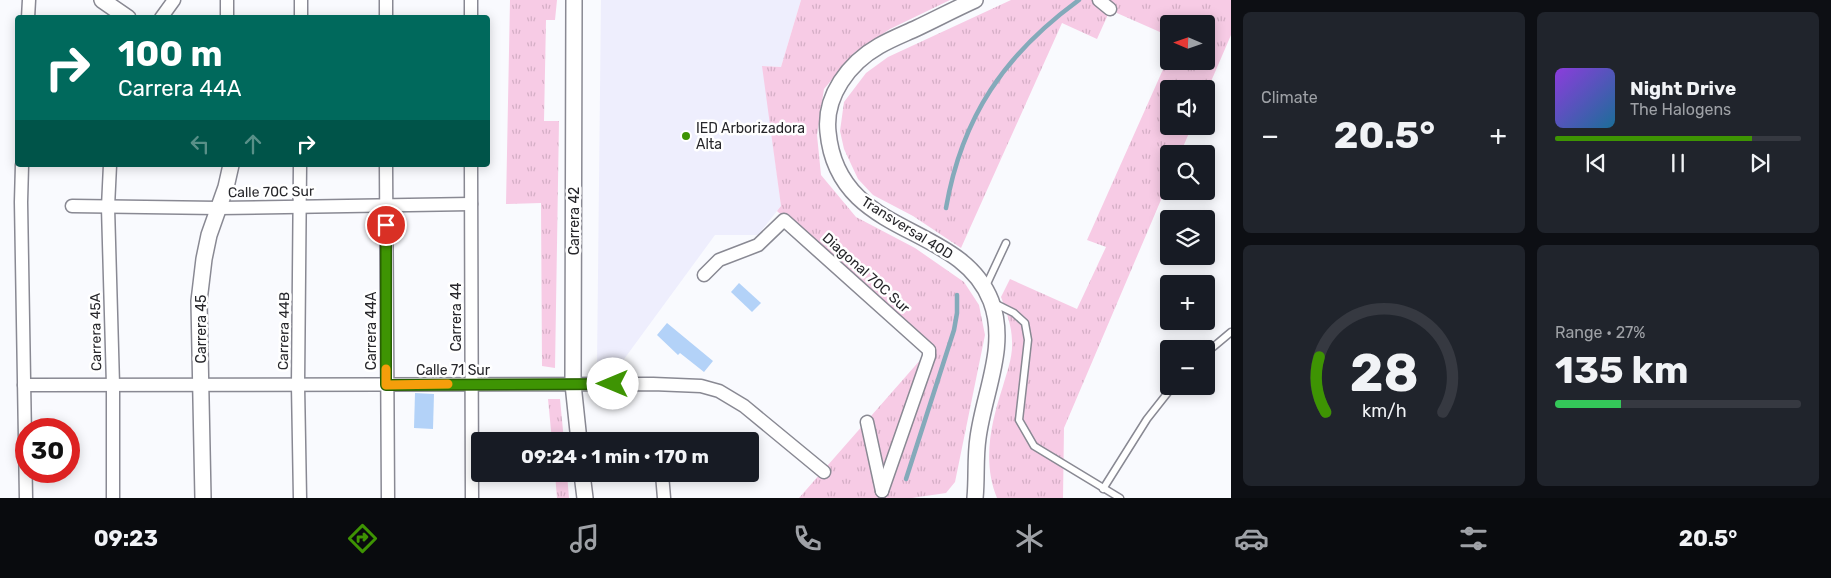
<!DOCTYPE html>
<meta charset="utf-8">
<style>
body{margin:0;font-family:Rubik,sans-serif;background:#20242c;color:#f1f3f6;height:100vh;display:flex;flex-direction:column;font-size:19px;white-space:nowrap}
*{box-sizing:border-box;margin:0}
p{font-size:16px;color:#9ea1a6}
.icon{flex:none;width:28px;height:28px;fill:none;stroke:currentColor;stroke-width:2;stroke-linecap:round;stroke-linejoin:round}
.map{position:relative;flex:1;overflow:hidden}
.sheet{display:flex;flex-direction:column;gap:12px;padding:12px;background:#0d0f14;width:600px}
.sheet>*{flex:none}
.guide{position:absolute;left:15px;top:15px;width:475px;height:152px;border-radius:5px;box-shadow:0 2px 12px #0003;background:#00695c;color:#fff;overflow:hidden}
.needle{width:32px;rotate:272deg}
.controls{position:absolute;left:1160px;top:15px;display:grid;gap:10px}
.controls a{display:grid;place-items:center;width:55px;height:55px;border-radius:5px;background:#171b24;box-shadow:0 2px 12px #0003;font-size:25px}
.speed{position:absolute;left:15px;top:418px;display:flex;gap:10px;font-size:25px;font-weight:700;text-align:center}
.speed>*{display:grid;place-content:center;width:65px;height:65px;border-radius:50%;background:#171b24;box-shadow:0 2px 12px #0003;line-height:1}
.speed .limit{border:8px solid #d22;background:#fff;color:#111}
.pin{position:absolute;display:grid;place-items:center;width:42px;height:42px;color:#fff;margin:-21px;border:2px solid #fff;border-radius:50%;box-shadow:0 1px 5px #0007}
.me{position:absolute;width:55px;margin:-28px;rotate:270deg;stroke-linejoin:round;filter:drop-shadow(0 0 4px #0008)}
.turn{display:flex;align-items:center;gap:18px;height:105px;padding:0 20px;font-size:22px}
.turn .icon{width:65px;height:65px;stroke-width:2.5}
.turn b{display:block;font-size:35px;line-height:42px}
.lanes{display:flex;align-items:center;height:48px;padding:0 20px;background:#0003;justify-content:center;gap:25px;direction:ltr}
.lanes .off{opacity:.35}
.big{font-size:38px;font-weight:700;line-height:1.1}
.sheet .widget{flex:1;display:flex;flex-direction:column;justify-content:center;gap:8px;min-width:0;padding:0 18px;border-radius:8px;background:#20242c}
.sheet .dial{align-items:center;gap:0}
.dial svg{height:130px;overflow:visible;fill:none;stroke:#363941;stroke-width:7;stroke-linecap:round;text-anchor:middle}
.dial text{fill:#f1f3f6;stroke:none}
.song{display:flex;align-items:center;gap:15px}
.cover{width:60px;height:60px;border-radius:8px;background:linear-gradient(135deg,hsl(270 70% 55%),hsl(200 70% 35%))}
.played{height:5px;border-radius:2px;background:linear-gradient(90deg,#3e9403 80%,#363941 80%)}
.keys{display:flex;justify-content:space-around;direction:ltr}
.heat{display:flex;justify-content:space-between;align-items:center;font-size:28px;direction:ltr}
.charge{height:8px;border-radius:4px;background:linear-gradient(90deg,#34c759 27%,#363941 0)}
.sheet .tiles{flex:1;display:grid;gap:12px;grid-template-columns:repeat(2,1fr)}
.trip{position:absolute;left:471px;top:432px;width:288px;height:50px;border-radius:5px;background:#171b24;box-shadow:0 2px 12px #0003;font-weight:700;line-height:50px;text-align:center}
.tab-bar{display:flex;height:80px;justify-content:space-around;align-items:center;background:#090b0e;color:#9ea1a6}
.tab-bar .icon{width:35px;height:35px}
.tab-bar .on{color:#3e9403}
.tab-bar b{font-size:22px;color:#f1f3f6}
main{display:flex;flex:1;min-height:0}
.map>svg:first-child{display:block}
.built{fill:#eeeefd}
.grass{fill:url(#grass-tufts)}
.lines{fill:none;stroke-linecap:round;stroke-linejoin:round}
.stream{stroke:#84aaba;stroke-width:4.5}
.building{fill:#b3d2f8}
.service-casing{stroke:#898993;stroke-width:9}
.minor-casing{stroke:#898993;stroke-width:15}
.tertiary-casing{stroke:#898993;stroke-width:18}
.service{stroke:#fff;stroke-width:6}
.minor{stroke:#fff;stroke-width:12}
.tertiary{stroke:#fff;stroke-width:15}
.route-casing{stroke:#286002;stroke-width:12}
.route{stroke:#3e9403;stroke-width:9}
.slow{stroke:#f59e0b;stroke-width:9}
.poi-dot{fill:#3e9403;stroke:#fff;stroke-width:2}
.labels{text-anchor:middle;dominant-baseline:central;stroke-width:5;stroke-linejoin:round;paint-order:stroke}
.poi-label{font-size:14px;fill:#27272b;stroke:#fff;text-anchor:start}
.street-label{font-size:14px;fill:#27272b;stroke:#fff}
</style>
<main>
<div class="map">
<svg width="1231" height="498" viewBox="0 0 1231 498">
<defs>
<pattern id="grass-tufts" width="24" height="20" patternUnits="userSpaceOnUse" patternTransform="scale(1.25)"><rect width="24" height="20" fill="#f7cbe5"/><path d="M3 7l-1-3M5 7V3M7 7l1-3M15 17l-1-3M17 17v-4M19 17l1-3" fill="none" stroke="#d4aec5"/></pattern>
</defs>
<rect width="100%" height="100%" fill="#f9fafe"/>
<polygon class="built" points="601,0 801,0 781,67 763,66 781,206 758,235 715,235 619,366 597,366"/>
<g class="grass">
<polygon points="510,0 557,0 555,20 546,20 544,121 559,121 555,368 542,366 541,203 506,204"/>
<polygon points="801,0 950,0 890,29 855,52 824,89 817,135 821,175 856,217 915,248 964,282 979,305 985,335 955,482 946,493 912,498 799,498 929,350 777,211 781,206 762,66 781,67"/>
<path d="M1011,0h220v35l-25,58v-4h-37v37h23l-12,28h-11v27l-105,247 -1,70h-66c-15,-37 -6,-75 6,-112 4,-14 10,-29 9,-45 0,-15 -6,-30 -11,-44l9,-18 67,30 29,-62 -19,-7 82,-184v5h37v-37h-37v12l-59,-26 -13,29 -35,-16 -101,225 -48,-32 -40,-21 -15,-16 -14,-30 -4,-18 4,-29 22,-29 22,-16z"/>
<polygon points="548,399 560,399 564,441 552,441"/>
<polygon points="555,474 567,474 569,498 557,498"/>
</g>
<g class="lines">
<g class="stream">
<path d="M946,208c16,-92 59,-154 133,-208"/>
<polyline points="906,479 954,330 957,313 957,295"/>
</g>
</g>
<g class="building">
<polygon points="739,283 761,303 752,312 731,292"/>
<polygon points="667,323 713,361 704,372 680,353 678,355 657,335"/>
<polygon points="415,393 434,394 433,429 414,428"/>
</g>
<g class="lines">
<g class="service-casing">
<g id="service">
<polyline points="985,288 1006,243"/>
<polyline points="992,302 1014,313 1025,323 1028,340 1019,420 1034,446 1120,498"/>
<polyline points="1206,353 1231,332"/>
<polyline points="1103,489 1147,419 1173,386"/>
</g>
</g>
<g class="minor-casing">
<g id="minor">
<polyline points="227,0 227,18"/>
<polyline points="471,0 471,18"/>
<polyline points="1099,0 1110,9"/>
<polyline points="28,18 29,0"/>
<polyline points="161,18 174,0"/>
<polyline points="301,18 301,0"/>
<polyline points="386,18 386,0"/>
<polyline points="22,165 21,202 26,498"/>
<polyline points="110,165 108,207 113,385 113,498"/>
<polyline points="386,165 388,498"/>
<polyline points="471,165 472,498"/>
<polyline points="72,206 218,208 471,204"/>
<polyline points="704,275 719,260 758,245 784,220 929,350 929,356 882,491"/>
<polyline points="24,385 653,384 701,386 719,391 744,406 824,472"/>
<polyline points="867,422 882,491"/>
<polyline points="662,474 664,498"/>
<polyline points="300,498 298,385 300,165"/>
</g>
</g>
<g class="tertiary-casing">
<g id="tertiary">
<polyline points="102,0 128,18"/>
<polyline points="574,0 573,384 579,441"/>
<path d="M975,0c-20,9 -39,19 -58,28 -13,6 -26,11 -38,18 -30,17 -55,50 -51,86 10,107 132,89 163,169 17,45 -7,91 -13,137 -3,20 -1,40 -3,60"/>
<polyline points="582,474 585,498"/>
<polyline points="203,498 199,301 204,259 209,235 226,187 231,165"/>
</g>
</g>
<use href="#service" class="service"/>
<use href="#minor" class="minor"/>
<use href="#tertiary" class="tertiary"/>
</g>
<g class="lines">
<g class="route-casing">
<polyline id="route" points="386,225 386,385 613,384"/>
</g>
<use href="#route" class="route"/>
<polyline class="slow" points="386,369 386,385 448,384"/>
</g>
<circle class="poi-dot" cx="686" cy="136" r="5"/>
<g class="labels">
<g class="poi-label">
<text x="696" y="128">IED Arborizadora<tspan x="696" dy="16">Alta</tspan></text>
</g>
<g class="street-label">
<text transform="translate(271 192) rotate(-1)">Calle 70C Sur</text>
<text transform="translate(574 221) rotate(-90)">Carrera 42</text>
<text transform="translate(907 228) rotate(32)">Transversal 40D</text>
<text transform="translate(866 273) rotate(42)">Diagonal 70C Sur</text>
<text transform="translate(456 317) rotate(-90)">Carrera 44</text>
<text transform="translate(201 329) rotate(-90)">Carrera 45</text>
<text transform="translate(284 331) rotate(-89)">Carrera 44B</text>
<text transform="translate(371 331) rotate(-90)">Carrera 44A</text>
<text transform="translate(96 332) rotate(-91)">Carrera 45A</text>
<text x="453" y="370">Calle 71 Sur</text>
</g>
</g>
</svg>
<div class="controls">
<a><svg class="needle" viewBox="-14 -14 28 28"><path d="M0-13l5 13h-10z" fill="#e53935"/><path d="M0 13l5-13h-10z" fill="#9ea1a6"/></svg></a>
<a><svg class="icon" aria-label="sound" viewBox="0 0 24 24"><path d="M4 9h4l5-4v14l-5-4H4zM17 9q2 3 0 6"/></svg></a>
<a><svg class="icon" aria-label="search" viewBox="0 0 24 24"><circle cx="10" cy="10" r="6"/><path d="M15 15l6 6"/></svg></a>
<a><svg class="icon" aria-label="layers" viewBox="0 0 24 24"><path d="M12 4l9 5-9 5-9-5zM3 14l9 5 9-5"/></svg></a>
<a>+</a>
<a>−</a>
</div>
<div class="speed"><div class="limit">30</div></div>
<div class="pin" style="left:386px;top:225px;background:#d93025"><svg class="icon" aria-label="arrive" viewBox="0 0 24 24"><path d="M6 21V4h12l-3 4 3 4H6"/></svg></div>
<svg class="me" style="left:613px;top:384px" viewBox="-20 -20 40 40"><circle r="19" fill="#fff"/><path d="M0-13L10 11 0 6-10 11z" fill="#3e9403"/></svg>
<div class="trip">09:24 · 1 min · 170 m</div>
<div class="guide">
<div class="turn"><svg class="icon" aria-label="right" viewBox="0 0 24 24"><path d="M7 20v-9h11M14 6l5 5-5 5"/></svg><div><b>100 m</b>Carrera 44A</div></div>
<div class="lanes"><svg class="icon off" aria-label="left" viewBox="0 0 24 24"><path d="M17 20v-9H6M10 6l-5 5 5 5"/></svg><svg class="icon off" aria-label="ahead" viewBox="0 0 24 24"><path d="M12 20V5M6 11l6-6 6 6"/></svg><svg class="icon" aria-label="right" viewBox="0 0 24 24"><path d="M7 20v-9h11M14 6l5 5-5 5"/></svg></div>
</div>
</div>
<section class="sheet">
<div class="tiles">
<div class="widget"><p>Climate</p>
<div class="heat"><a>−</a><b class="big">20.5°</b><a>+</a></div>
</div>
<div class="widget">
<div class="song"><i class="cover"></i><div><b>Night Drive</b><p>The Halogens</p></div></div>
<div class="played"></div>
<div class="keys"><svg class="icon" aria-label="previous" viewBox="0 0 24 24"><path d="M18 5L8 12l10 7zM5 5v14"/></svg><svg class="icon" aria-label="pause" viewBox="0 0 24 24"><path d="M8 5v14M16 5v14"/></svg><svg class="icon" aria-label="next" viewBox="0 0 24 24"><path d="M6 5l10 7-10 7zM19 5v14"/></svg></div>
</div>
<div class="widget dial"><svg viewBox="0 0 100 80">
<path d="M14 69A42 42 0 1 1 86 69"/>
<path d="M14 69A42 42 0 0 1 10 35" stroke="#3e9403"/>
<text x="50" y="56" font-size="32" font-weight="700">28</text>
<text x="50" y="72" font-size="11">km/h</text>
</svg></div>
<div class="widget"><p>Range · 27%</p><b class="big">135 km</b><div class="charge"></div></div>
</div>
</section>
</main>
<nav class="tab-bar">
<b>09:23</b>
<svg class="icon on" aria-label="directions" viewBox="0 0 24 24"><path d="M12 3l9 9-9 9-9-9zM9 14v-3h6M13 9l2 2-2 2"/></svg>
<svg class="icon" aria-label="music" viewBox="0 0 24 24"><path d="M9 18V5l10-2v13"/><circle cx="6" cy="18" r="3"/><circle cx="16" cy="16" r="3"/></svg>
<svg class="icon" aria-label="phone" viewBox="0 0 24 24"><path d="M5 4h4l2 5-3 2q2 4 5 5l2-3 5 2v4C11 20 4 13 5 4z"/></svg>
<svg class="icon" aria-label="climate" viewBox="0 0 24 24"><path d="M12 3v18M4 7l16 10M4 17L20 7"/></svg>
<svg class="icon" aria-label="car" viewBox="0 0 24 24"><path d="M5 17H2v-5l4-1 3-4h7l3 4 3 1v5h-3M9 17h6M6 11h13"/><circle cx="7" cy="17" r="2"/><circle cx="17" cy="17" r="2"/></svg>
<svg class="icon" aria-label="filters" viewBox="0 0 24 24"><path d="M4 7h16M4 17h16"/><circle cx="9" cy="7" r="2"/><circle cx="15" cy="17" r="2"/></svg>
<b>20.5°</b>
</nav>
